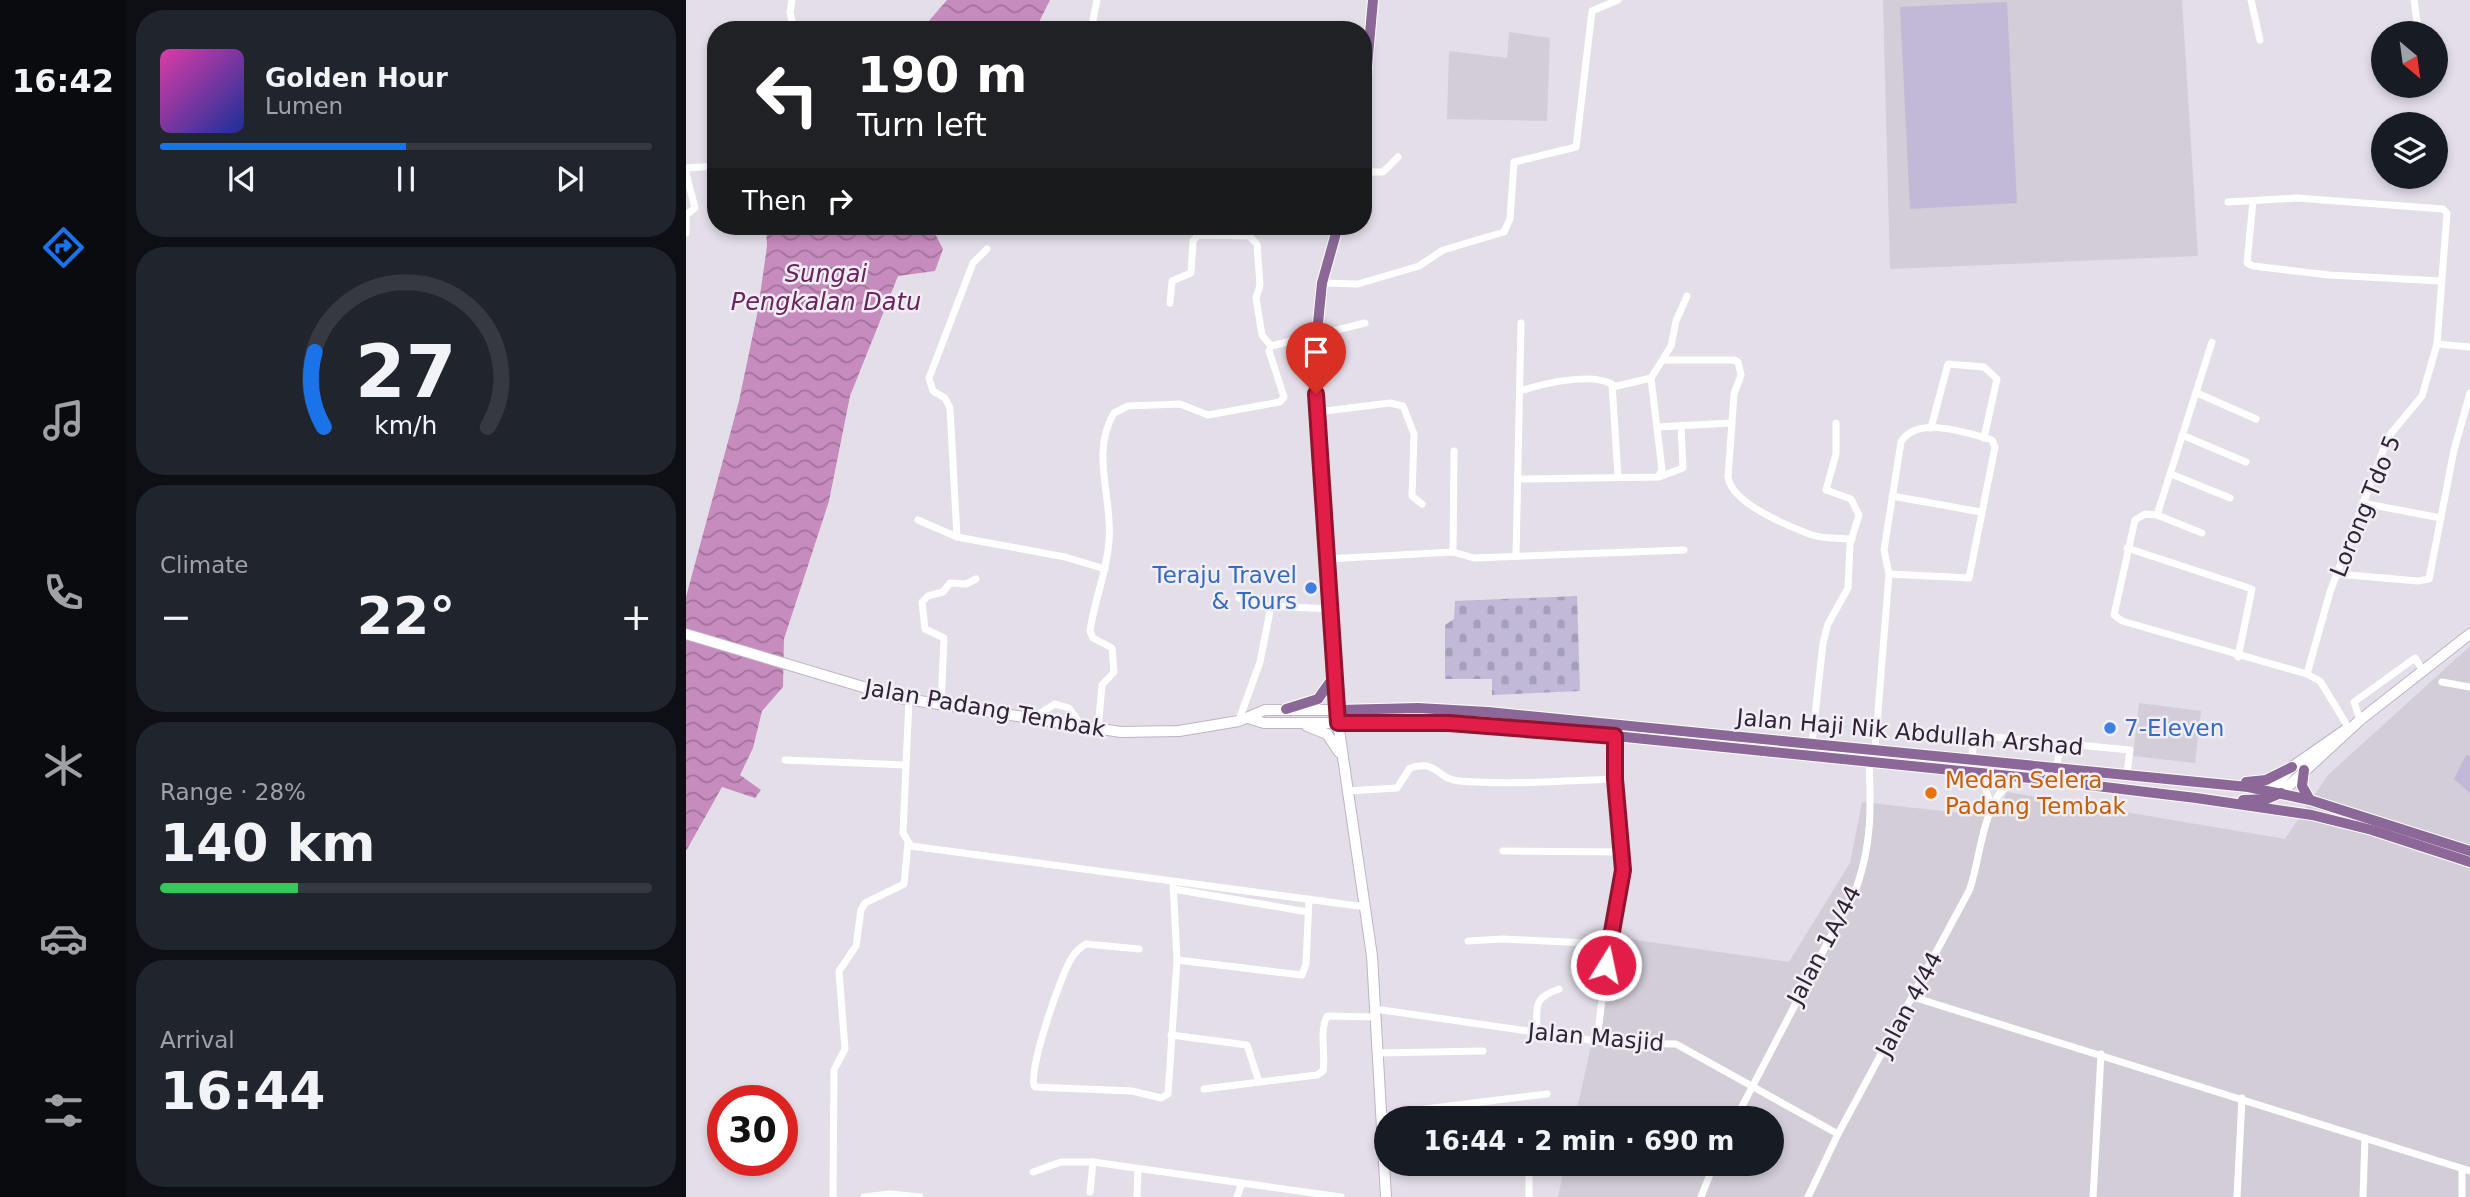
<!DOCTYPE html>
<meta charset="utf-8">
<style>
body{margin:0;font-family:"DejaVu Sans",sans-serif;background:#20242c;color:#f1f3f6;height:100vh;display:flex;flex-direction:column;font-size:26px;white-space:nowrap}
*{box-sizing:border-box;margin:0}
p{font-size:23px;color:#9ea1a6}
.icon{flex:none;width:38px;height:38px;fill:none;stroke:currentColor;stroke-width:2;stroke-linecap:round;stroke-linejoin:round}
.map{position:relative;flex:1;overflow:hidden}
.side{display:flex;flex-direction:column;gap:10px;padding:10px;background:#0d0f14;width:560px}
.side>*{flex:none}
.top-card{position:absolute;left:21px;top:21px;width:665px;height:214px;border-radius:28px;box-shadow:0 4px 10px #0003;background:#202124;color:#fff;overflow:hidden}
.needle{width:46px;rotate:151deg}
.controls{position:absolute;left:1685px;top:21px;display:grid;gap:14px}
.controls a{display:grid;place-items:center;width:77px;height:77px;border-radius:50%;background:#171b24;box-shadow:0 4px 10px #0003;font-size:35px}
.speed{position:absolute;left:21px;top:1085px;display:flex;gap:14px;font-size:35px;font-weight:700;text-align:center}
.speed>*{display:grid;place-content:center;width:91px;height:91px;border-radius:50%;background:#171b24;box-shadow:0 4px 10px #0003;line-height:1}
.speed .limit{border:10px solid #d22;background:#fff;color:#111}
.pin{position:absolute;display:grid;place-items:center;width:60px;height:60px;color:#fff;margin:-72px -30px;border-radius:50% 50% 50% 0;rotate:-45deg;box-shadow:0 0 7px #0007}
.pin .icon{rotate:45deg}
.me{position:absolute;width:77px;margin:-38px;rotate:10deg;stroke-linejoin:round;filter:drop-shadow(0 0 5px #0008)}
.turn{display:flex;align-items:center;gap:24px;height:147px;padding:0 35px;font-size:32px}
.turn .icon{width:91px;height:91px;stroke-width:2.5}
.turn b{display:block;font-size:49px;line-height:60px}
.then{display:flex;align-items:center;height:66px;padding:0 35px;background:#0003;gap:14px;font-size:26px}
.big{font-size:52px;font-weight:700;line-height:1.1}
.side .tile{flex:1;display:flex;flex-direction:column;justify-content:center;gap:10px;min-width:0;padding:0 24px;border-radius:28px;background:#20242c}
.side .dial{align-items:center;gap:0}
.dial svg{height:182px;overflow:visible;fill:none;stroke:#363941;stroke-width:7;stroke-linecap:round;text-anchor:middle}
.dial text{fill:#f1f3f6;stroke:none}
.song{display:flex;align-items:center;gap:21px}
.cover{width:84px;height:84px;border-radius:10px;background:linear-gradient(135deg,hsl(320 70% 55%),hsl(230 70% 35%))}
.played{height:7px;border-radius:4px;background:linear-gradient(90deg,#1a73e8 50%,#363941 50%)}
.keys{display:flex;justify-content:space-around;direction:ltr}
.heat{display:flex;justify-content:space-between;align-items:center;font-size:38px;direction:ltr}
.charge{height:10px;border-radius:5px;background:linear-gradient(90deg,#34c759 28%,#363941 0)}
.trip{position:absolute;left:688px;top:1106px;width:410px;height:70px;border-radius:35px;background:#171b24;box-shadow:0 4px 10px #0003;font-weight:700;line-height:70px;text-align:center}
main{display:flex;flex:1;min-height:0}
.menu{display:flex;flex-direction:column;width:126px;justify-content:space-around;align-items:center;background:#090b0e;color:#9ea1a6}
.menu .icon{width:49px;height:49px}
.menu .active{color:#1a73e8}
.menu b{font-size:32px;color:#f1f3f6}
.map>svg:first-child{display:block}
.built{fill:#d2cdd7}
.green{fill:#c1b9d7}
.cemetery{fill:url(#cemetery-stones)}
.water{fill:url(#water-waves)}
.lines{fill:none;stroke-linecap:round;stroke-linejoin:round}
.secondary-casing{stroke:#bfb3c6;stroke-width:12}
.primary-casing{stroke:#fff;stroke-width:12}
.street{stroke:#fff;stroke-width:7}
.secondary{stroke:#fff;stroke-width:10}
.primary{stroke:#8b6898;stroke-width:10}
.route-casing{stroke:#92132f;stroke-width:18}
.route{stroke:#e11d48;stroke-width:12}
.shop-dot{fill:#3f7fe0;stroke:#f1eef5;stroke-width:2.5}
.food-dot{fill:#e8710a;stroke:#f1eef5;stroke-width:2.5}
.labels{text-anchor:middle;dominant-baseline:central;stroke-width:5;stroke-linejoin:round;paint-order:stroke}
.street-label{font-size:23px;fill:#302235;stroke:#f1eef5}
.shop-label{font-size:23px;fill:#366cbe;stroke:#f1eef5;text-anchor:end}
.food-label{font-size:23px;fill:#c56008;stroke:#f1eef5;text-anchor:start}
.water-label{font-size:24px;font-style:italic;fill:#69245e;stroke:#f1eef5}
</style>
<main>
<nav class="menu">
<b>16:42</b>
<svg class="icon active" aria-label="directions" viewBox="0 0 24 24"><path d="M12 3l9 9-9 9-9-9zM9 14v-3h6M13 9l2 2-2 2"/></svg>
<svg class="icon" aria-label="music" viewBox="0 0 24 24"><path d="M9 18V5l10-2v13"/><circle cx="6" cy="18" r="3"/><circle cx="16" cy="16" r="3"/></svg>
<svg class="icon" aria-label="phone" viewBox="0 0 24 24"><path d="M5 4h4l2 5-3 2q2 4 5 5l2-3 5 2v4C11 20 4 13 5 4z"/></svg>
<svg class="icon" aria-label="climate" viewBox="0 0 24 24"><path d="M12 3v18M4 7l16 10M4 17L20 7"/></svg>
<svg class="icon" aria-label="car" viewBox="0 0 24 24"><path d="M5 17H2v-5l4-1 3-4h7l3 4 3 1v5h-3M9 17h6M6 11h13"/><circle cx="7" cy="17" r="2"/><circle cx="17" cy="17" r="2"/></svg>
<svg class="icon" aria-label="filters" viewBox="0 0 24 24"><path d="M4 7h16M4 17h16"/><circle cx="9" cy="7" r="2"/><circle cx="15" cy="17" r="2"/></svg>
</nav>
<section class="side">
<div class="tile">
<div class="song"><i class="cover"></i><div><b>Golden Hour</b><p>Lumen</p></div></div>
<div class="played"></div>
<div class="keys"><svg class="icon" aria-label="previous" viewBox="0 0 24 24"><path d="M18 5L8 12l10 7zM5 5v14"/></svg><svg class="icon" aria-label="pause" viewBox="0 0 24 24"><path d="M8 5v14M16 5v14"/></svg><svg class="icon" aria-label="next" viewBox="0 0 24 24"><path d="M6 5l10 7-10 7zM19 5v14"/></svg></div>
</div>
<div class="tile dial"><svg viewBox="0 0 100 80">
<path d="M14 69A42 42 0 1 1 86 69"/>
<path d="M14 69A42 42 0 0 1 10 36" stroke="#1a73e8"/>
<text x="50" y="56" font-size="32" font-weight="700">27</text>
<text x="50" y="72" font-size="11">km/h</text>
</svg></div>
<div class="tile"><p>Climate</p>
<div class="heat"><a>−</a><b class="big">22°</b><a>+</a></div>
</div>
<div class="tile"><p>Range · 28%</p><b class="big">140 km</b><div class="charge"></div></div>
<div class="tile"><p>Arrival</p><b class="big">16:44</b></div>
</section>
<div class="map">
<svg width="1784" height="1197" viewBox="0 0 1784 1197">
<defs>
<pattern id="cemetery-stones" width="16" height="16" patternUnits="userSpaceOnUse" patternTransform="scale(1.75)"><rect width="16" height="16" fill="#c1b9d7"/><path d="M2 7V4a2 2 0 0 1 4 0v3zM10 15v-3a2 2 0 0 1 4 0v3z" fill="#a69fb9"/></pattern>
<pattern id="water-waves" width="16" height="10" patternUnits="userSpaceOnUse" patternTransform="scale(1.75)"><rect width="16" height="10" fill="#c78cbe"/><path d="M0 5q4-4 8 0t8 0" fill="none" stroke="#a2729b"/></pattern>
</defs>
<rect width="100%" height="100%" fill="#e3dee8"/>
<g class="built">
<polygon points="1197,0 1496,0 1512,256 1204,269"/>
<polygon points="823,32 864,38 861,121 761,119 763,51 821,58"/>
<polygon points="1784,646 1784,1197 872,1197 879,1164 1085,1164 1085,1118 889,1118 929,937 1103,962 1164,863 1176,802 1310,817 1321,792 1599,839 1642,775"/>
<polygon points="1453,703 1515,711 1509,763 1447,756"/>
</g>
<g class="green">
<polygon points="1321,2 1331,203 1224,209 1214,7"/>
<polygon points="1780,755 1784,756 1784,793 1768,779"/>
</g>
<polygon class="cemetery" points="891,596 894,691 806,695 806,679 759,679 759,625 768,619 769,601"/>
<g class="water">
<polygon points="261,0 364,0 349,30 235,30"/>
<polygon points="80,226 245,226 257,249 249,271 212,276 164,396 143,501 98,639 97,687 76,711 67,748 54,775 75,790 69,798 36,787 0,851 0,597 53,401 72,310 81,246"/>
</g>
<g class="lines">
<g class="secondary-casing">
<g id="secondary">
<polyline points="0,634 214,698 435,732 493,731 553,721 579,710 651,710"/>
<polyline points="562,718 578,723 652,723 686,956 700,1197"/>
<polyline points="621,726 641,734 653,752"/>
<polyline points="1585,791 1606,767 1662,728"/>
<polyline points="1595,793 1674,720 1784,634"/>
</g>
</g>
<g class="primary-casing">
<g id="primary">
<polyline points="677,111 687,0"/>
<polyline points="652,226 636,283 629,353 652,723 763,723 929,736 1344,778 1510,798 1626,815 1686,830 1784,862"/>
<polyline points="600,709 632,699 649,675"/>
<polyline points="651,710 732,708 802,712 1562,787 1624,800 1784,851"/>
<polyline points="1618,770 1616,786 1624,800"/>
<polyline points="1560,782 1580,780 1606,767"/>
<polyline points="1557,800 1581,799 1595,793"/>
</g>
</g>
<g class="street">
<polyline points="106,0 104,12 108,30"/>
<polyline points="1565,0 1574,40"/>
<polyline points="1728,0 1731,21"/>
<polyline points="405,30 411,0"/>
<polyline points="0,168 30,166"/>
<polyline points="677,172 697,172 712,157"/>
<polyline points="0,173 9,208 0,215"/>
<polyline points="1567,201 1561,263 1567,266 1643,275 1754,281"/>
<polyline points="1542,202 1611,198 1757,209 1761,213 1751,344 1736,396 1702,437 1644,592 1621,674"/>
<polyline points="0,233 0,215"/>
<polyline points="636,283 672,284 733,266 757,250 818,232 824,219 828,162 890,147 906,11 932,0"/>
<polyline points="484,303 486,281 505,273 507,241 512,235 563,236 571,244 574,285 570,298 576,335 585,346"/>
<polyline points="1751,344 1784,347"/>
<path d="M977,360h71l4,2 3,13 -7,19 -6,83c4,27 60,49 84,58 12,4 27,3 40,4"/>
<polyline points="927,387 965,378 985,346 990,321 1001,296"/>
<path d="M834,391c22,-7 69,-19 92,-7l6,93"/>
<polyline points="1511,393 1570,419"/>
<polyline points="631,412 704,403 717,406 728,434 726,496 736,504"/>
<polyline points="971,427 1046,423"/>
<polyline points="1245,428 1262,364 1298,367 1311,379 1298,438"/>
<polyline points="1496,435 1560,462"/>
<polyline points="1485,474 1544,498"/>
<polyline points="973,477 997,468 995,426"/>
<polyline points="833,479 972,477 976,470 965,378"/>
<polyline points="1206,496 1295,512"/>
<polyline points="1676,503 1755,518"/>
<polyline points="1471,515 1526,342"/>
<polyline points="232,520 271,537 379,557 419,569"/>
<polyline points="1516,533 1471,515 1459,514 1449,520 1428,615 1436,621 1621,674 1634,681 1664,730"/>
<polyline points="271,537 264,408 259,398 247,391 243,378 287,263 301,249"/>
<polyline points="1441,548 1566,589 1552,657"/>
<polyline points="767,552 768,451"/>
<polyline points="830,556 835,323"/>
<polyline points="641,559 767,552 788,558 998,550"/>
<polyline points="1651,574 1732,581 1743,579 1768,450 1784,393"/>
<polyline points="553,598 572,606 585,606"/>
<polyline points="1756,682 1784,687"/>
<polyline points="223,699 217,833 225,846 680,907"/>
<polyline points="255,705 258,638 239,629 236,602 242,596 257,592 264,583 280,584 290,579"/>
<polyline points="346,718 369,704 383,708 396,727"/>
<polyline points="553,720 574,662 585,606 644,609"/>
<polyline points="1674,720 1668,702 1729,658 1737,671"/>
<path d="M412,729l4,-44 12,-13 -2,-24 -19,-10 -3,-7c4,-30 17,-59 19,-90 4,-43 -19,-88 5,-128l14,-7 52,-2 28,11 72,-13 4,-5 -15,-46 2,-5 94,-23"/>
<polyline points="1126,743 1137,643 1142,624 1162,588 1164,544 1173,515 1165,499 1140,490 1150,454 1150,423"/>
<path d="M1189,749l14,-175 -5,-24 17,-108c16,-27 67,-9 91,-2l3,7 -26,131 -80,-4"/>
<polyline points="1286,758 1288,735 1444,750 1441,773"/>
<polyline points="99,760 219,765"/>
<polyline points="1371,766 1374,744"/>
<polyline points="1285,774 1298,784 1304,803"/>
<path d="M661,791l50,-3 13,-20c28,-9 26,11 49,13 52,4 104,0 156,-2"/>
<polyline points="817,851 937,852"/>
<polyline points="487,889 622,912"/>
<polyline points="782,941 816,939 923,944"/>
<path d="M453,949l-53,-5c-7,4 -11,8 -15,15 -10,16 -45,116 -36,128l97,4 29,7 7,-4 9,-134 -4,-78"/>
<polyline points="491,960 616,975 620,964 623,899"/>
<polyline points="1227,997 1784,1171"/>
<polyline points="689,1009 925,1043 990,1044 1152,1134"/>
<path d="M851,1033c0,-26 -5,-35 22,-44"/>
<polyline points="485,1035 561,1045 573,1082"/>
<polyline points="911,1040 923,944 933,906 937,870 929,779 929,736"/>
<polyline points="691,1053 797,1051"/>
<path d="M518,1089l113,-14 6,-4c3,-18 -4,-39 4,-55l48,1"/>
<polyline points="695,1118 739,1109 861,1094"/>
<path d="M1050,1118l121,-232c15,-43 14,-80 12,-125"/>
<polyline points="347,1172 375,1162 407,1162 655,1197"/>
<polyline points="404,1192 407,1162"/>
<polyline points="147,1197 148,1070 159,1049 153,971 170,946 175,910 179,903 218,884 222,843"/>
<polyline points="178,1197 204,1194 234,1197"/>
<polyline points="451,1197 452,1169"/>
<polyline points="551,1197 556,1183"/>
<polyline points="843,1197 843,1164"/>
<polyline points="1015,1197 1028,1164"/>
<path d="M1122,1197l30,-63 131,-243c13,-34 13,-102 51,-111"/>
<polyline points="1407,1197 1415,1054"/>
<polyline points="1551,1197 1556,1098"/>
<polyline points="1677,1197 1679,1138"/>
<polyline points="1776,1197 1776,1169"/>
</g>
<use href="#secondary" class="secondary"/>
<use href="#primary" class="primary"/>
</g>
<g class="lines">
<g class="route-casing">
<polyline id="route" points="630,394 652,723 763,723 929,736 929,779 937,870 920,965"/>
</g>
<use href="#route" class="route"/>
</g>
<g class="shop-dot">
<circle cx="625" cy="588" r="7"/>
<circle cx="1424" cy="728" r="7"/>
</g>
<circle class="food-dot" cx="1245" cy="793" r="7"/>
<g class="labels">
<g class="street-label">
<text transform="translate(1679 506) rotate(-68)">Lorong Tdo 5</text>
<text transform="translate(299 708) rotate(10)">Jalan Padang Tembak</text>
<text transform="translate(1224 732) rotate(5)">Jalan Haji Nik Abdullah Arshad</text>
<text transform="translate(1138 945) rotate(-62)">Jalan 1A/44</text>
<text transform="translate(1223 1004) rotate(-62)">Jalan 4/44</text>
<text transform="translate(910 1037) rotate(5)">Jalan Masjid</text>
</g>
<g class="shop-label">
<text x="611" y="575">Teraju Travel<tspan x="611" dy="26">&amp; Tours</tspan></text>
<text x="1438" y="728" text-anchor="start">7-Eleven</text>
</g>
<g class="food-label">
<text x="1259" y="780">Medan Selera<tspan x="1259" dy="26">Padang Tembak</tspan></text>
</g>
<g class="water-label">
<text x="140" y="274">Sungai<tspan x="140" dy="28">Pengkalan Datu</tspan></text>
</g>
</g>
</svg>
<div class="controls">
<a><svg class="needle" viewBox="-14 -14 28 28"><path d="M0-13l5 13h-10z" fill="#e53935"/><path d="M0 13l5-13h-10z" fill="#9ea1a6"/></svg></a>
<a><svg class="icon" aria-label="layers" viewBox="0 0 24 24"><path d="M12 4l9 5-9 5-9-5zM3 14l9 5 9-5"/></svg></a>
</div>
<div class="speed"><div class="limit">30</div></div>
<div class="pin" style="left:630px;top:394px;background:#d93025"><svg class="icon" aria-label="arrive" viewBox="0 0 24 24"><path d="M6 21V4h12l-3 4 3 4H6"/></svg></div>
<svg class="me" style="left:920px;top:965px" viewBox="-20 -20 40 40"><circle r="17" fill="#e11d48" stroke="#fff" stroke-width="3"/><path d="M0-11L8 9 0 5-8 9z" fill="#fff"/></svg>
<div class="trip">16:44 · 2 min · 690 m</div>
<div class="top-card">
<div class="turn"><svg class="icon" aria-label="left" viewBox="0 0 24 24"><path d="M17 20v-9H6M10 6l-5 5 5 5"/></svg><div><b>190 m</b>Turn left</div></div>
<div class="then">Then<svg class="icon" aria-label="right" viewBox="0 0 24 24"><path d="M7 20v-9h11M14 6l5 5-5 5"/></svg></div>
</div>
</div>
</main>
